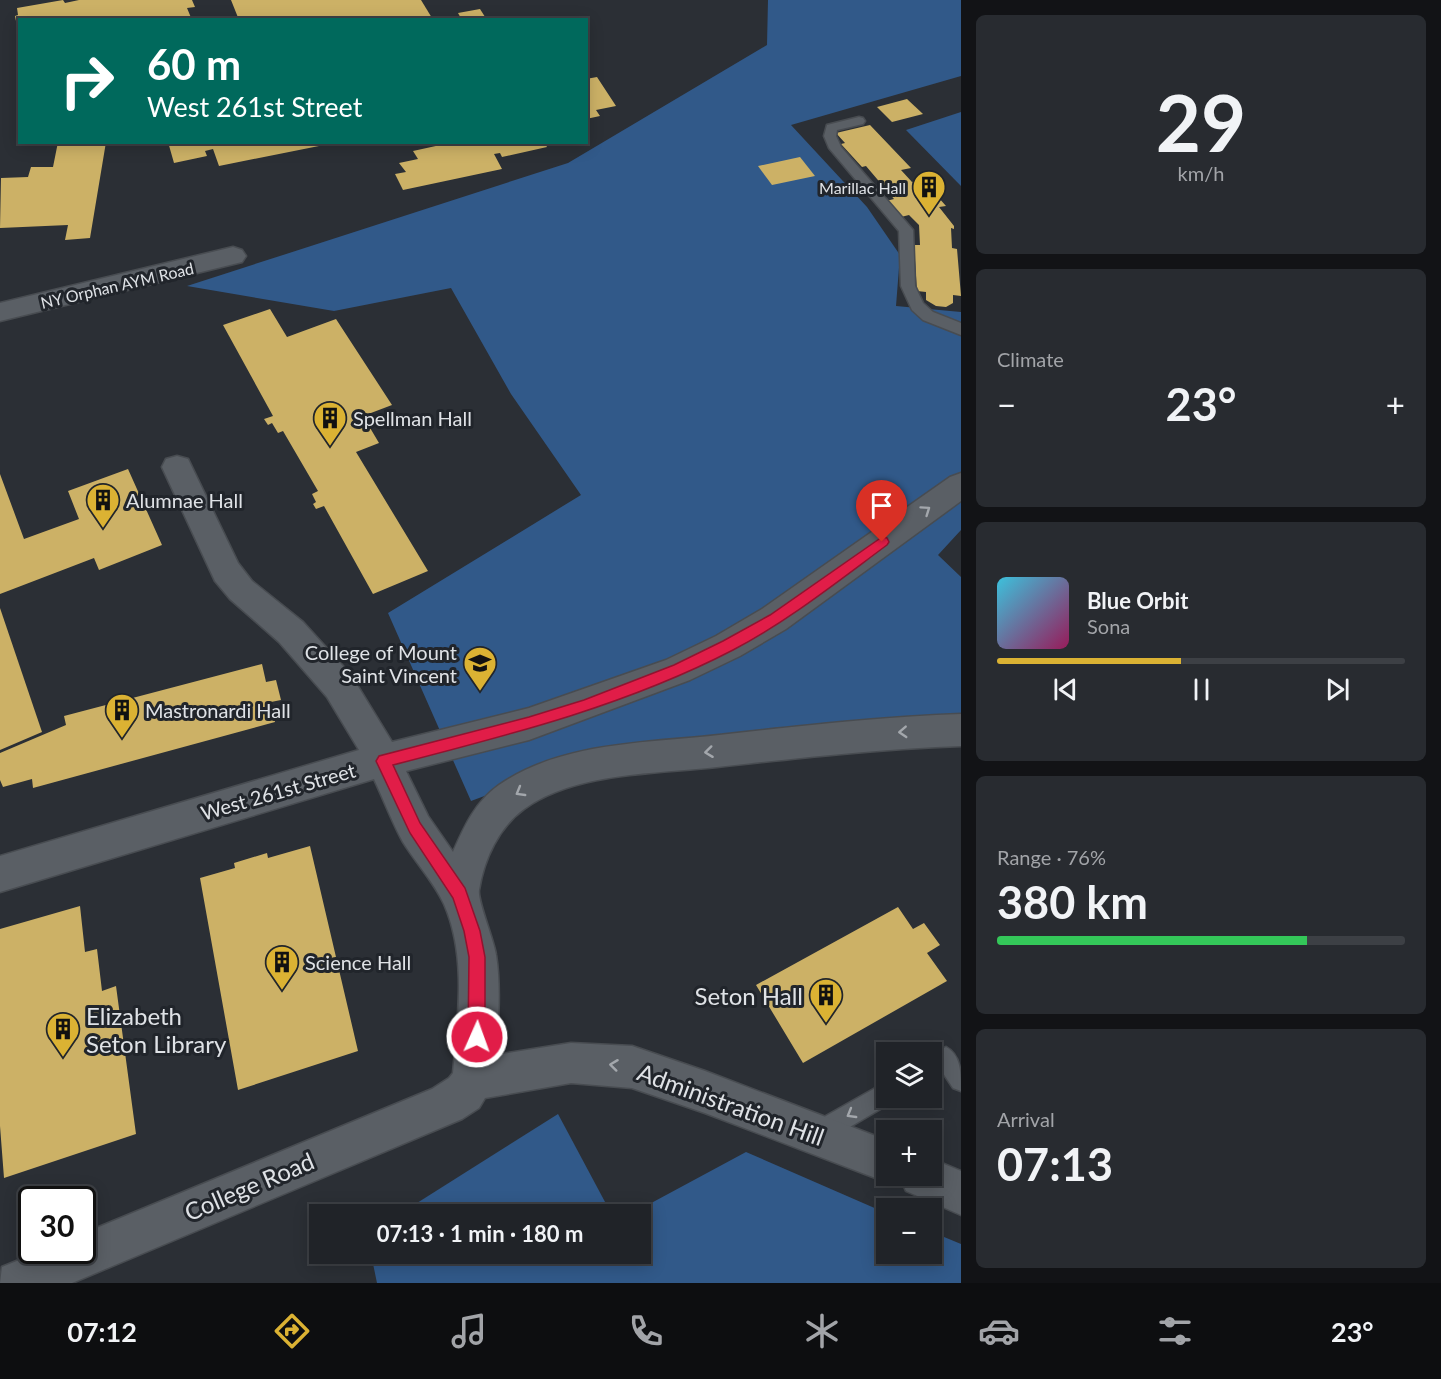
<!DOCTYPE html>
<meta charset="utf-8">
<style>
body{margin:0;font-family:Lato,sans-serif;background:#282b30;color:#f1f3f6;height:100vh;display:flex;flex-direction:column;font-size:22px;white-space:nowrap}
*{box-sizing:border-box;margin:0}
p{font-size:20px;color:#a2a4a8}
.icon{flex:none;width:33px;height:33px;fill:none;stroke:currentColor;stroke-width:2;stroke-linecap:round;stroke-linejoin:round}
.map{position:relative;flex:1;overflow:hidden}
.side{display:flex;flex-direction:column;gap:15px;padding:15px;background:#121316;width:480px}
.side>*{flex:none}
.hud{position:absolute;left:18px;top:18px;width:570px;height:126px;border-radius:0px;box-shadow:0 3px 15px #0003,0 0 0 2px #3d4045;background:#00695c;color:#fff;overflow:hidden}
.tools{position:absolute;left:876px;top:1042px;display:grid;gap:12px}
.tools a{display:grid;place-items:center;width:66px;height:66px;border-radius:0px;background:#202328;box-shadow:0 3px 15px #0003,0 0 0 2px #3d4045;font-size:30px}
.speed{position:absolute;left:18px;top:1186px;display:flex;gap:12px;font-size:30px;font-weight:700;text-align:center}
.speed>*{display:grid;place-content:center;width:78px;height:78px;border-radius:50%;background:#202328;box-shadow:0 3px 15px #0003,0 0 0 2px #3d4045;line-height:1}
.speed .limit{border:3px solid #111;border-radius:9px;background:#fff;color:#111}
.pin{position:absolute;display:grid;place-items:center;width:51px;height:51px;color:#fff;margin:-62px -26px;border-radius:50% 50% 50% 0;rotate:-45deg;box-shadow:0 0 6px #0007}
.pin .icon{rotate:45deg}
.me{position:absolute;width:66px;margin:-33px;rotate:2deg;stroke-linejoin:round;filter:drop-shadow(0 0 4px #0008)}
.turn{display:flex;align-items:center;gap:21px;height:126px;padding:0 30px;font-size:27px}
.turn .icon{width:78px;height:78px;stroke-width:2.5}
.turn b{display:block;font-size:42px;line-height:51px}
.big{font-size:45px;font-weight:700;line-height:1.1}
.side .card{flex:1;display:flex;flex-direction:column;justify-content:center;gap:9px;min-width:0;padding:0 21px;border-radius:9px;background:#282b30}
.side .dial{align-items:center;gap:0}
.dial b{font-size:78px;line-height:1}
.song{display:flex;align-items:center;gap:18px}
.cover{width:72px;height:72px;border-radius:9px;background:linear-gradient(135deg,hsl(190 70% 55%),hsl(330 70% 35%))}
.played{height:6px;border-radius:3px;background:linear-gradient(90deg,#dbb233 45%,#3d4045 45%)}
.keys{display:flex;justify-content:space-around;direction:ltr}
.heat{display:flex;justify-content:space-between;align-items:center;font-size:33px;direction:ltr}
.charge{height:9px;border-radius:4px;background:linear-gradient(90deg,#34c759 76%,#3d4045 0)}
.trip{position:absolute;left:309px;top:1204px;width:342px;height:60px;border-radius:0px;background:#202328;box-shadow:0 3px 15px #0003,0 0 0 2px #3d4045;font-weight:700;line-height:60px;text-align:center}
.tab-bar{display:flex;height:96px;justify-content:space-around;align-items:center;background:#0d0e10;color:#a2a4a8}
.tab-bar .icon{width:42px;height:42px}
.tab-bar .current{color:#dbb233}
.tab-bar b{font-size:27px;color:#f1f3f6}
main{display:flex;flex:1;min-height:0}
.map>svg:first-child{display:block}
.green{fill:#315989}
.building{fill:#ccb166}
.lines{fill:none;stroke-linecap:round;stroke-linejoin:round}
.service-casing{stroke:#484c51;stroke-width:3}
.minor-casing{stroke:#484c51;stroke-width:3}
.service{fill:#5a5f65;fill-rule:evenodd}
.minor{fill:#5a5f65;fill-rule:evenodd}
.oneway{stroke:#a3a7ac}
.route{fill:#e11d48;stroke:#92132f;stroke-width:1.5}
.labels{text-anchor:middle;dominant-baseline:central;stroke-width:6;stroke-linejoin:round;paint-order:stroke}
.far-poi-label{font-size:16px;fill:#dfe2e6;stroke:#21252b;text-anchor:end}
.far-street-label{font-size:16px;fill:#dfe2e6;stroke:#21252b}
.poi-label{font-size:20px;fill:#dfe2e6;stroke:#21252b;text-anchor:start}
.street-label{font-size:20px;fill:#dfe2e6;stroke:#21252b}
.near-poi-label{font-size:24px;fill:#dfe2e6;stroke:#21252b;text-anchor:end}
.near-street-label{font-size:24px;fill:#dfe2e6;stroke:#21252b}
</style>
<main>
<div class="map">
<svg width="961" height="1283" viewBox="0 0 961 1283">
<rect width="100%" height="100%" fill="#2b2f35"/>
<g class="green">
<polygon points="768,0 961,0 961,76 791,125 867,207 900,255 896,306 961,312 961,530 938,555 961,577 961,714 616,747 471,801 388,613 581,495 511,394 451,288 334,311 187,286 568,163 767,45"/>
<polygon points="961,112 961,186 906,130"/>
<polygon points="558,1114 612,1215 398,1215"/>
<polygon points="746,1152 886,1213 886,1254 932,1254 932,1232 961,1244 961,1283 377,1283 371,1254 640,1254 640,1215 629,1215"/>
</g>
<g class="building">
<polygon points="63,0 65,3 79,0 192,0 195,7 187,8 192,20 20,20 20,25 17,26 15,16 18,15 17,8"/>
<polygon points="231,0 421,0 432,18 239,20"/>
<polygon points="480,9 487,20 462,20 458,13"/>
<polygon points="597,77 616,106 596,110 600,116 586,119 586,79"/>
<polygon points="907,99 923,114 892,122 877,107"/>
<polygon points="870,125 911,168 901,170 912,182 915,181 924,191 931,189 946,206 939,207 954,226 954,229 951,228 952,248 957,249 961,296 953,295 953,303 946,307 936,306 926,300 926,292 917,291 914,245 920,245 919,225 909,215 901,217 886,201 894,199 866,166 862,167 841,144 845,143 836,133"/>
<polygon points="58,142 106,142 90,238 65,240 68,225 0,228 1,178 28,177 31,167 53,167"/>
<polygon points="168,142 323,142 324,145 219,166 213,149 205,151 207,156 174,163"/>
<polygon points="454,142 544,142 547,147 502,157 500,153 494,154 502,169 403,190 395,174 406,172 399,163 418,159 413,151"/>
<polygon points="800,157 815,176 772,185 758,166"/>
<polygon points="270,309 287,337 336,319 392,405 363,416 379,443 356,452 428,571 373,594 324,506 316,509 313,504 316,502 312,494 318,491 283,431 278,433 272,423 268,425 264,419 273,416 223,325"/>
<polygon points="128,469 162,545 99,570 94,558 0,594 0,474 24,539 79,519 68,491"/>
<polygon points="0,608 42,732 0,750"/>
<polygon points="262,664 266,682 276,680 281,700 271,702 275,722 33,788 32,779 3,787 0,780 0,753 66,725 64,716"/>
<polygon points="310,846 358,1051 238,1090 200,878 235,868 234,863 267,853 268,858"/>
<polygon points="80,906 85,952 97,949 102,991 116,986 136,1134 4,1178 0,1126 0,929"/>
<polygon points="898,907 913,929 924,923 940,945 927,953 947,981 803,1063 756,985"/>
</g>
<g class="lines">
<g class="service-casing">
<g id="service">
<polygon points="859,117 863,118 865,121 863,124 837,130 836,136 841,147 913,230 915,286 923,303 933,312 961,323 961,335 923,320 912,310 901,286 899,231 829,148 824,136 827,125"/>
<path d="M946,1047c15,8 15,26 15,44l-8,-3 -10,-15 -11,5v-24z"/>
<polygon points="886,1082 886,1098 895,1098 894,1101 826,1141 818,1145 810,1141 806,1133 810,1125"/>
</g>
</g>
<g class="minor-casing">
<g id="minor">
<polygon points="233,247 242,250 246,256 242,262 0,321 0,303"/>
<path d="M177,456l11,3 50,104 14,18 51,41 48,53 41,67 137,-34 137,-48 50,-24 46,-27 188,-132 11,-4v28l-175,128 -46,27 -50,24 -161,60 -123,31 22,45 25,36c11,-25 22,-50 46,-67 62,-43 148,-42 220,-50 81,-9 161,-18 242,-21v32c-82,3 -163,12 -244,21 -60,7 -142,5 -193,42 -25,18 -40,50 -45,81 -2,10 15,50 17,65 5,32 2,68 0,100l75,-12 61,3 73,25 181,69v36h46v-17l29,12v44l-55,-24 -6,-14 -14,5 -181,-69 -73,-25 -61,-5 -86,15 -6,10 -17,11 -390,164h-72l2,-16 39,-16h41v-17l350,-145 17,-11 4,-5c5,-55 14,-117 -9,-169 -10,-22 -28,-41 -41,-62 -11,-20 -19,-42 -29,-63l-374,113v-36l359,-106 -32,-53 -48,-55 -49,-43 -15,-18 -53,-114 4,-8z"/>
</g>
</g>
<use href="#service" class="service"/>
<use href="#minor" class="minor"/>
</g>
<defs><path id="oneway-chevron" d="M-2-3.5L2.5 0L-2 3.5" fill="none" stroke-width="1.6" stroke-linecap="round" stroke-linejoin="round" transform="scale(1.5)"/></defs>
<g class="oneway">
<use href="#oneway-chevron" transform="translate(926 510) rotate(-35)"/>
<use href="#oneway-chevron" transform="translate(903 732) rotate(177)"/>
<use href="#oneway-chevron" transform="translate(709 752) rotate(173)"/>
<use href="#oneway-chevron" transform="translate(520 792) rotate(150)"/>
<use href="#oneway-chevron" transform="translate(614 1065) rotate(-173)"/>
<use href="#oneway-chevron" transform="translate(851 1114) rotate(150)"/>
</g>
<path class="route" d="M882,537l5,1 2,4 -2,3c-50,37 -99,76 -154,105 -108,56 -224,85 -340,115l27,58 45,65 15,43 5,26v80l-2,6 -6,3 -6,-3 -3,-6 1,-80 -5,-26 -11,-33 -43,-65 -34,-72 3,-5 150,-39 55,-17 90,-35 49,-24 47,-26z"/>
<defs>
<g id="building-pin" transform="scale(1.725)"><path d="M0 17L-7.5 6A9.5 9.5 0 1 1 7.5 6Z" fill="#dbb233" stroke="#21252b"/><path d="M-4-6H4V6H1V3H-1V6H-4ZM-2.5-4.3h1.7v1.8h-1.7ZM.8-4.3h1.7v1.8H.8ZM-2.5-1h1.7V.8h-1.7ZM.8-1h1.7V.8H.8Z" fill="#111"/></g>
<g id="university-pin" transform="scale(1.725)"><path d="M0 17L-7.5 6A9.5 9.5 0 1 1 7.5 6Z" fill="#dbb233" stroke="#21252b"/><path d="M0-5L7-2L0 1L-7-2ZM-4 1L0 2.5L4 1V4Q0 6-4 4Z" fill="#111"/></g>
</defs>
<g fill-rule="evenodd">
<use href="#building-pin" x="929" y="187"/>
<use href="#building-pin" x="330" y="418"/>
<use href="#building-pin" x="103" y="500"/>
<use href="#university-pin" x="480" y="663"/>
<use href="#building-pin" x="122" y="710"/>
<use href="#building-pin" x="282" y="962"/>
<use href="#building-pin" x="826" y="995"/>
<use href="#building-pin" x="63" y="1029"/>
</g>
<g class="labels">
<g class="far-poi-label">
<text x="906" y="187">Marillac Hall</text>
</g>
<g class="far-street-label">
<text transform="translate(117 285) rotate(-13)">NY Orphan AYM Road</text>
</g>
<g class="poi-label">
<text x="353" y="418">Spellman Hall</text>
<text x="126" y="500">Alumnae Hall</text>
<text x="457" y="652" text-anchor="end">College of Mount<tspan x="457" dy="23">Saint Vincent</tspan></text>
<text x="145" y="710">Mastronardi Hall</text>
<text x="305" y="962">Science Hall</text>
</g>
<g class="street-label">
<text transform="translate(278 791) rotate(-16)">West 261st Street</text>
</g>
<g class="near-poi-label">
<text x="803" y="995">Seton Hall</text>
<text x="86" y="1015" text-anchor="start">Elizabeth<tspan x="86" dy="28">Seton Library</tspan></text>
</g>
<g class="near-street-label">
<text transform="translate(731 1104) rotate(20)">Administration Hill</text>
<text transform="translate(249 1186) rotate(-23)">College Road</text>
</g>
</g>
</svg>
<div class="tools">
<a><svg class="icon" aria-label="layers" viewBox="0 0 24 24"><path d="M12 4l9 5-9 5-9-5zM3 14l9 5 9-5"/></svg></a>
<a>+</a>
<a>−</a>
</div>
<div class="speed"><div class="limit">30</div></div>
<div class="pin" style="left:882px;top:542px;background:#d93025"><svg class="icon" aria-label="arrive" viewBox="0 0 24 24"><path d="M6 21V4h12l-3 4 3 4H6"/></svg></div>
<svg class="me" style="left:477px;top:1037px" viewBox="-20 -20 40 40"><circle r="17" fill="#e11d48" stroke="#fff" stroke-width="3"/><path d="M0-11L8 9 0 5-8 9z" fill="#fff"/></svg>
<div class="trip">07:13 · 1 min · 180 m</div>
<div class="hud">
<div class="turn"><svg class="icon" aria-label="right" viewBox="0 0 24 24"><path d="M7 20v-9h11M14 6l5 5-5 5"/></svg><div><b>60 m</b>West 261st Street</div></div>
</div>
</div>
<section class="side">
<div class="card dial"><b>29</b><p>km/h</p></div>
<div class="card"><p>Climate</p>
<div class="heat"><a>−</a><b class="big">23°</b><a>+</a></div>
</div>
<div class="card">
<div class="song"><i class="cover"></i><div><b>Blue Orbit</b><p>Sona</p></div></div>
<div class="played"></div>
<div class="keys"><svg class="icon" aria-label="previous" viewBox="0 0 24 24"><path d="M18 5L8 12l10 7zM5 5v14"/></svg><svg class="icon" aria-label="pause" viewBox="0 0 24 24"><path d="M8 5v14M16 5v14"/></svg><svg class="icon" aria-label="next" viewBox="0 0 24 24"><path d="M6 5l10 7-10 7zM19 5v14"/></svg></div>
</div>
<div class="card"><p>Range · 76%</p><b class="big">380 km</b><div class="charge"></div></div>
<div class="card"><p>Arrival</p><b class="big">07:13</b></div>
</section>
</main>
<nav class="tab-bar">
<b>07:12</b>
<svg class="icon current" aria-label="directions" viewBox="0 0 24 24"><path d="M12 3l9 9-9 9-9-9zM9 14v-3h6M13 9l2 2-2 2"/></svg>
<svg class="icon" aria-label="music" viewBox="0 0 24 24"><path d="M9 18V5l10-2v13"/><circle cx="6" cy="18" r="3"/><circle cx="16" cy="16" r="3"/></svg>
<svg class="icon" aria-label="phone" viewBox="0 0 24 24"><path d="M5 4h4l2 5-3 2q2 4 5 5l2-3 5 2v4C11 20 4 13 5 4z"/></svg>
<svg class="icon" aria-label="climate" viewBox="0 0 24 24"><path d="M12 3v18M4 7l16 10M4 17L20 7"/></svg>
<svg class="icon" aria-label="car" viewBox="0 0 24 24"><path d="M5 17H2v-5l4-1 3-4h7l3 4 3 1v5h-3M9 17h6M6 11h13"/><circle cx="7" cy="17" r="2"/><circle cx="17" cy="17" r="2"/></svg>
<svg class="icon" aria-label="filters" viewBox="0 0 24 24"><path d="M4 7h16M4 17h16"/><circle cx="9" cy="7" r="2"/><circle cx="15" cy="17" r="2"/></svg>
<b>23°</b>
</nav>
